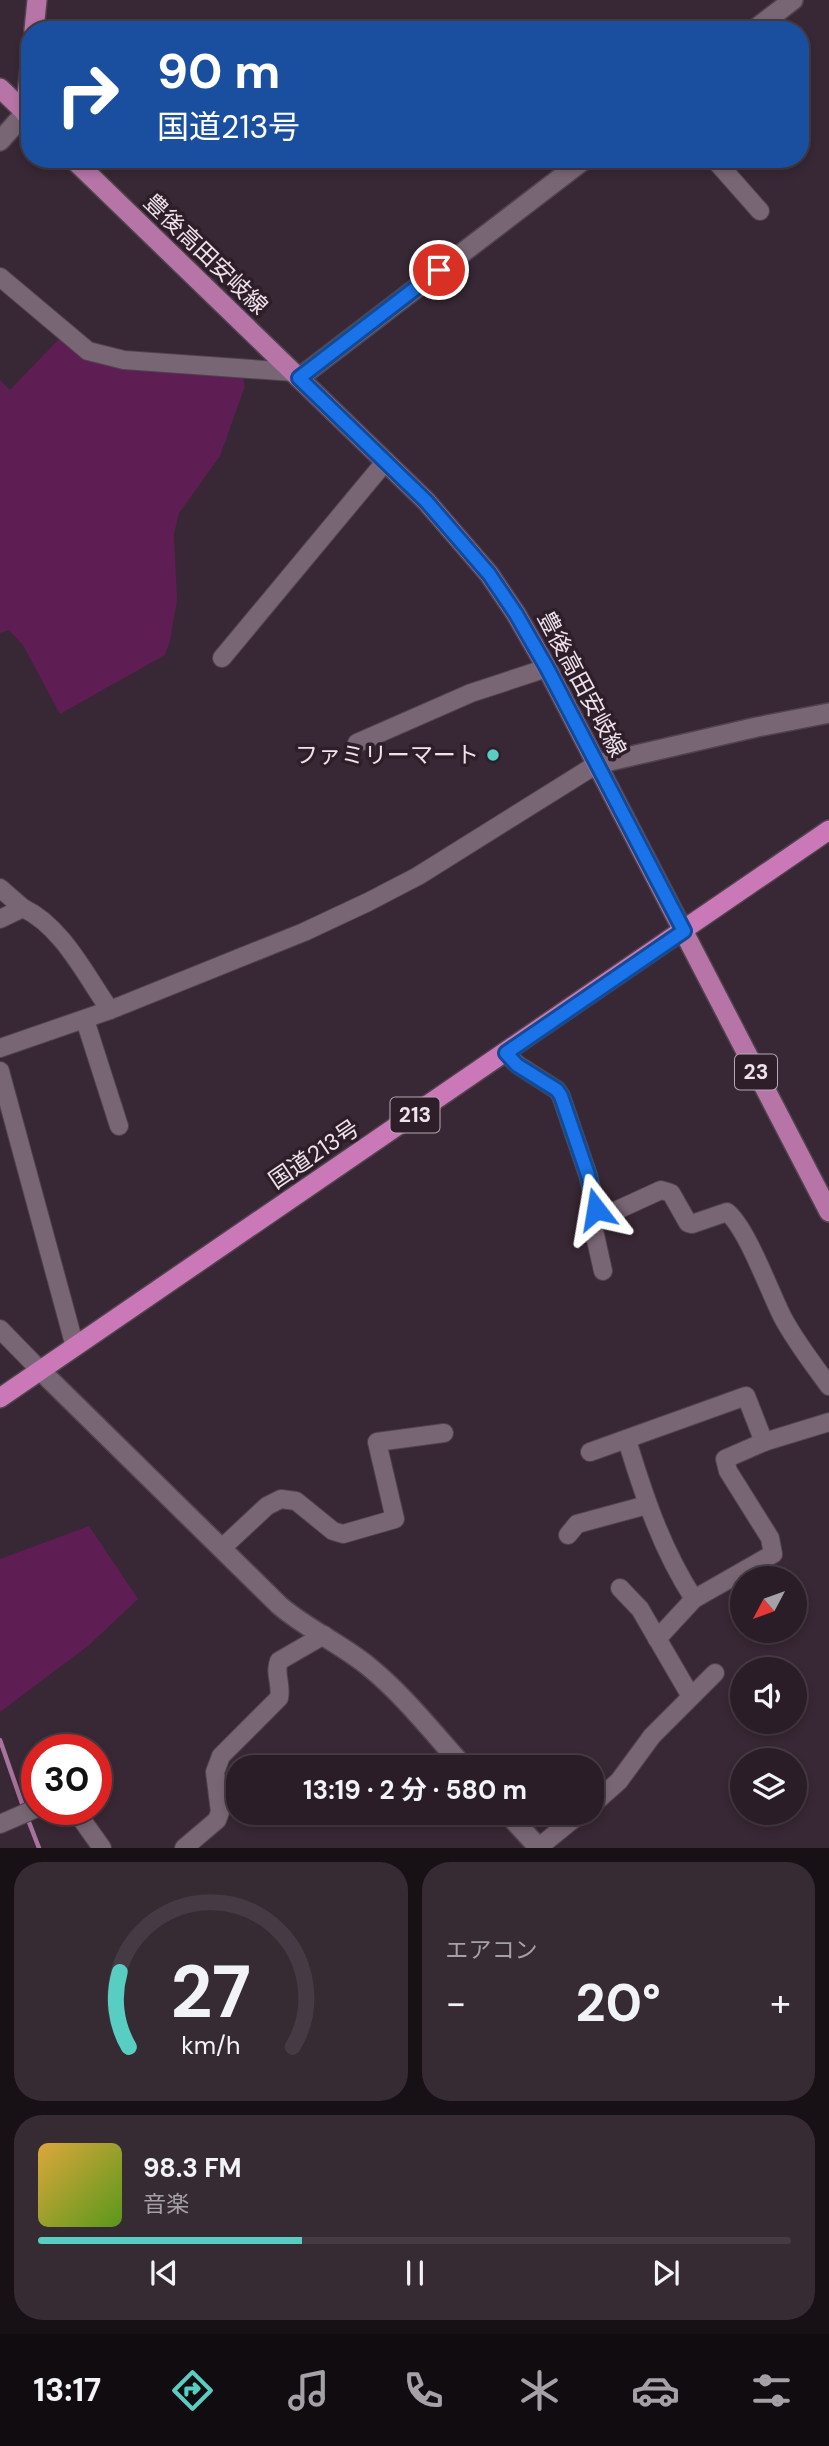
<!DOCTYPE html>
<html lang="ja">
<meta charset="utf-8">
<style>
body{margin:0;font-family:"DM Sans","Noto Sans JP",sans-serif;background:#362a33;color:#f1f3f6;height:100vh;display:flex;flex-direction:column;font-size:26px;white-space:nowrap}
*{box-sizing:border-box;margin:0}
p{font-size:23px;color:#a5a2a7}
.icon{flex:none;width:38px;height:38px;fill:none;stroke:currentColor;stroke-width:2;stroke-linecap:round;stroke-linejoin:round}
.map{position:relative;height:1848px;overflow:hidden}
.details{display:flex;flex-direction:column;gap:14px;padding:14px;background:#171015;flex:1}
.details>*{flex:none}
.hud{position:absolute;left:21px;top:21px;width:788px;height:147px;border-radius:28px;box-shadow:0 4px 10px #0003,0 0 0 2px #463b44;background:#1a4fa0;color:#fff;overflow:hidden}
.needle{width:46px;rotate:229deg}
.tools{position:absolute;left:730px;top:1566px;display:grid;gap:14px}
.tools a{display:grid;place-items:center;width:77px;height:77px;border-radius:50%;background:#2a1d27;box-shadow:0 4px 10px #0003,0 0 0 2px #463b44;font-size:35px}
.speed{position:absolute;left:21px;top:1734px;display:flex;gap:14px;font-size:35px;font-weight:700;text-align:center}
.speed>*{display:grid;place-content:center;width:91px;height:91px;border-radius:50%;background:#2a1d27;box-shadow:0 4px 10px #0003,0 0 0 2px #463b44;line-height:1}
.speed .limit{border:10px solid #d22;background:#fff;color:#111}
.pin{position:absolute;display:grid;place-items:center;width:60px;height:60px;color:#fff;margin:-30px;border:4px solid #fff;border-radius:50%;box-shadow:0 2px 7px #0007}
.me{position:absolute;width:77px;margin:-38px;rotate:346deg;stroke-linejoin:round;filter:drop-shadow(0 0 5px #0008)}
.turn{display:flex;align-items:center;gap:24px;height:147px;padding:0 21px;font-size:32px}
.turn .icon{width:91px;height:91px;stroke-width:2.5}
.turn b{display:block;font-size:49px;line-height:60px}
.big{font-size:52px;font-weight:700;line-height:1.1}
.details .tile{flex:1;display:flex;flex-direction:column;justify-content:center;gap:10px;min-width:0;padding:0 24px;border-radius:28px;background:#362a33}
.details .dial{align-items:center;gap:0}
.dial svg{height:182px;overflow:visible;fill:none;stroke:#463b44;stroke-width:7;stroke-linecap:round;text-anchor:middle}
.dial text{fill:#f1f3f6;stroke:none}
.song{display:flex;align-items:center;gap:21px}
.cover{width:84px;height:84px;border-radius:10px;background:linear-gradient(135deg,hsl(40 70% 55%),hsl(90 70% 35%))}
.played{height:7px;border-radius:4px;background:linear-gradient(90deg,#57cec1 35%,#463b44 35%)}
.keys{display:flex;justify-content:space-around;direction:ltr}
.heat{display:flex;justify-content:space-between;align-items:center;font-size:38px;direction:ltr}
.details .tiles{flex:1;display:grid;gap:14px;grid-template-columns:1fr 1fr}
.tile:last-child{grid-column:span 2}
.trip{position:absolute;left:226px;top:1755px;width:378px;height:70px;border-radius:28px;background:#2a1d27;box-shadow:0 4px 10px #0003,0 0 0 2px #463b44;font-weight:700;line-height:70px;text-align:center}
.tab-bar{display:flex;height:112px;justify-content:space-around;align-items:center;background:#110c10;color:#a5a2a7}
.tab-bar .icon{width:49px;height:49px}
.tab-bar .selected{color:#57cec1}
.tab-bar b{font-size:32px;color:#f1f3f6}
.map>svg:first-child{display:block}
.green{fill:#5e1e53}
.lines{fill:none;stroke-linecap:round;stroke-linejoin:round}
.stream{stroke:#a7729b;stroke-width:4.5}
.minor-casing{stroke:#51434e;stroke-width:20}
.tertiary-casing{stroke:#51434e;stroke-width:22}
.primary-casing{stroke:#51434e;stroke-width:22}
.trunk-casing{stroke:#51434e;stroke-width:22}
.minor{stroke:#796674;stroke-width:18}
.tertiary{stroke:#796674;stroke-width:19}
.primary{stroke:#b674a7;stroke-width:19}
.trunk{stroke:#ca78b8;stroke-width:19}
.route-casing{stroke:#114b97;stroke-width:18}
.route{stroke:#1a73e8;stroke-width:12}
.poi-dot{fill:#57cec1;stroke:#2e1e2a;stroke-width:2.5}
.labels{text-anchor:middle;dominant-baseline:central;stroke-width:7;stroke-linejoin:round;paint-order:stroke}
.shield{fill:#2e1e2a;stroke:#b4a8b1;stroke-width:2}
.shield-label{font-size:21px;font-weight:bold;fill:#eee3eb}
.street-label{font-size:23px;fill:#eee3eb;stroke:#2e1e2a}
.poi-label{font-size:23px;fill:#eee3eb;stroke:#2e1e2a;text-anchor:end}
</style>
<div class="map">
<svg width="829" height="1848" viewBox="0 0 829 1848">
<rect width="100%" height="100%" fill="#382734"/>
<g class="green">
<polygon points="59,339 88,357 242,375 245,386 220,456 179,513 174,534 177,600 170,641 165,655 60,714 23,645 9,630 0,633 0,380 10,390"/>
<polygon points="89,1526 138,1599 88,1646 0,1712 0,1559"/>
</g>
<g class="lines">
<g class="stream">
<polyline points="0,1740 24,1809"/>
<polyline points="27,1817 39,1848"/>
</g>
<g class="minor-casing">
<g id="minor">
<polyline points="714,159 760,211"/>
<polyline points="0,277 88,351 124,360 293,372"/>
<polyline points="222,658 385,462"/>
<polyline points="357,743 471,693 547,668"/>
<polyline points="0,888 23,908"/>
<path d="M0,919l23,-11c39,18 63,68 87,102"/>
<polyline points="85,1020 119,1126"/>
<polyline points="0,1048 110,1010 304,932 368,902 418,876 597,764"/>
<polyline points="505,1053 518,1065 557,1090 561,1096 588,1175 596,1209 602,1217"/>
<polyline points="0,1071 75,1347"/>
<path d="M603,1271l-10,-45 2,-5 7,-4 59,-27 10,3 17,30 4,1 35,-12c20,16 43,81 56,106 13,24 30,46 46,68"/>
<polyline points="0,1329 41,1371"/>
<path d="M627,1440c17,56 35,110 67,159"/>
<polyline points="590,1452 746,1396 764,1442"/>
<polyline points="568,1535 577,1524 647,1505"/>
<polyline points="222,1548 267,1506 281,1499 296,1501 333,1531 343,1534 395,1519 377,1442 444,1433"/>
<polyline points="620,1588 640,1609 690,1695"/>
<polyline points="657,1639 694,1599 773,1554 770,1538 728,1471 725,1459 764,1442 829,1422"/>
<polyline points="592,1805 619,1781 652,1736 715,1673"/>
<polyline points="75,1810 102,1848"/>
<polyline points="0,1824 37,1808"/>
<polyline points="539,1847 581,1813"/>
<path d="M184,1848l33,-28 3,-8 -5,-40 6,-16 58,-58c3,-13 -5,-25 0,-37l45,-26"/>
</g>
</g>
<g class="tertiary-casing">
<g id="tertiary">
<polyline points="754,30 793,0"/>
<polyline points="0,141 25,113"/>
<polyline points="299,378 585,159"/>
<polyline points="597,764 757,727 829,713"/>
<path d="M41,1371l238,234c26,23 61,38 89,61 36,29 66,68 97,102"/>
<polyline points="507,1813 539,1848"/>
</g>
</g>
<g class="primary-casing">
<g id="primary">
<polyline points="34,30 37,0"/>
<polyline points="0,88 30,117"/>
<polyline points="25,113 30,68"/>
<polyline points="73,159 426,501 489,574 516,614 547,668 829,1212"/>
</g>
</g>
<g class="trunk-casing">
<polyline id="trunk" points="0,1398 829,830"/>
</g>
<use href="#minor" class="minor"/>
<use href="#tertiary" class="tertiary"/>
<use href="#primary" class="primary"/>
<use href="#trunk" class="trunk"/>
</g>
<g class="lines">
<g class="route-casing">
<polyline id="route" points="439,270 299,378 426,501 489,574 516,614 547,668 684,931 506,1053 517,1065 557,1090 561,1096 588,1175 596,1209"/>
</g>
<use href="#route" class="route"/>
</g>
<circle class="poi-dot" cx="493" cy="755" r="7"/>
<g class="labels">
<g class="shield">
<rect x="735" y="1054.5" width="42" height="35" rx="5"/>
<rect x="390.5" y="1097.5" width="49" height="35" rx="5"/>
</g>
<g class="shield-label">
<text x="756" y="1072">23</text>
<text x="415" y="1115">213</text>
</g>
<g class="street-label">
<text transform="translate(206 254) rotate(44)">豊後高田安岐線</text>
<text transform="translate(582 684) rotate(62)">豊後高田安岐線</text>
<text transform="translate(314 1154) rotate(-34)">国道213号</text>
</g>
<g class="poi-label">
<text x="479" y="755">ファミリーマート</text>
</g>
</g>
</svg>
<div class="tools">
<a><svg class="needle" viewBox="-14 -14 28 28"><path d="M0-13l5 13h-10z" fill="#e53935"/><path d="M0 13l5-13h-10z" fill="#a5a2a7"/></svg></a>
<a><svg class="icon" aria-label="sound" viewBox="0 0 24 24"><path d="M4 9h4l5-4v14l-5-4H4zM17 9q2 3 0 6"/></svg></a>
<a><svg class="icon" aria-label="layers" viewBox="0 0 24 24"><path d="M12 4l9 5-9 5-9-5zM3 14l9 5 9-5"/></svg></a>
</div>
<div class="speed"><div class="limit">30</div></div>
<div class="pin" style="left:439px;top:270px;background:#d93025"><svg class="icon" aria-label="arrive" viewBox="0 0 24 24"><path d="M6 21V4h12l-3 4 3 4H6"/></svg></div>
<svg class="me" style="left:596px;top:1209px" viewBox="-20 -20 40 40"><path d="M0-17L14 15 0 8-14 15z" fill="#1a73e8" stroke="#fff" stroke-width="4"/></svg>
<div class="trip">13:19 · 2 分 · 580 m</div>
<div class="hud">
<div class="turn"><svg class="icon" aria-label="right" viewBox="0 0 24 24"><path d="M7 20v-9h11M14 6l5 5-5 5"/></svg><div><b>90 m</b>国道213号</div></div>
</div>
</div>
<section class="details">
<div class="tiles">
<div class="tile dial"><svg viewBox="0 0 100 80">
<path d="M14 69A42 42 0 1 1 86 69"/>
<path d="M14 69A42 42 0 0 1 10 36" stroke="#57cec1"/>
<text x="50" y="56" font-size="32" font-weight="700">27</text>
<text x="50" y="72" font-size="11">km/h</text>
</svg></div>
<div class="tile"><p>エアコン</p>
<div class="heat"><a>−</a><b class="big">20°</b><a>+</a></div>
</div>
<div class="tile">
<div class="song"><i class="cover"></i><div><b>98.3 FM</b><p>音楽</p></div></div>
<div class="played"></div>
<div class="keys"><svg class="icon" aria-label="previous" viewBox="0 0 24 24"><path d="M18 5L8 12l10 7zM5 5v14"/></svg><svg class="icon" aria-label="pause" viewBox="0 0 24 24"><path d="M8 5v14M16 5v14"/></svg><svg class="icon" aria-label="next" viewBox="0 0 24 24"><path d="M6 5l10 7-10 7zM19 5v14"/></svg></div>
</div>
</div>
</section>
<nav class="tab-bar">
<b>13:17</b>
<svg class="icon selected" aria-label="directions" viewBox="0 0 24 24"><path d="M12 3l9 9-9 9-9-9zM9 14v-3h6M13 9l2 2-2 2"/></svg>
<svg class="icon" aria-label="music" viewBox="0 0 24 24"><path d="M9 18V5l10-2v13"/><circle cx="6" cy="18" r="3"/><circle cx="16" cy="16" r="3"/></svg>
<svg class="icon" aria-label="phone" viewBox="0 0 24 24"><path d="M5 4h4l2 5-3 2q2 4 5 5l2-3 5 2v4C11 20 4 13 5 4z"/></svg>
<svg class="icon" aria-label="climate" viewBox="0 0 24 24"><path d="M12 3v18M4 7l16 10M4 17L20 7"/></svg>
<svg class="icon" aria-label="car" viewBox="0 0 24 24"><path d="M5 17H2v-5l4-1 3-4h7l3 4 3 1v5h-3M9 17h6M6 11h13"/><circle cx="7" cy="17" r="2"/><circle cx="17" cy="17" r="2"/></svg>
<svg class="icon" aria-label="filters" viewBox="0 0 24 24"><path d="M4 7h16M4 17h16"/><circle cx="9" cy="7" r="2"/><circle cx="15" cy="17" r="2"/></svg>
</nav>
